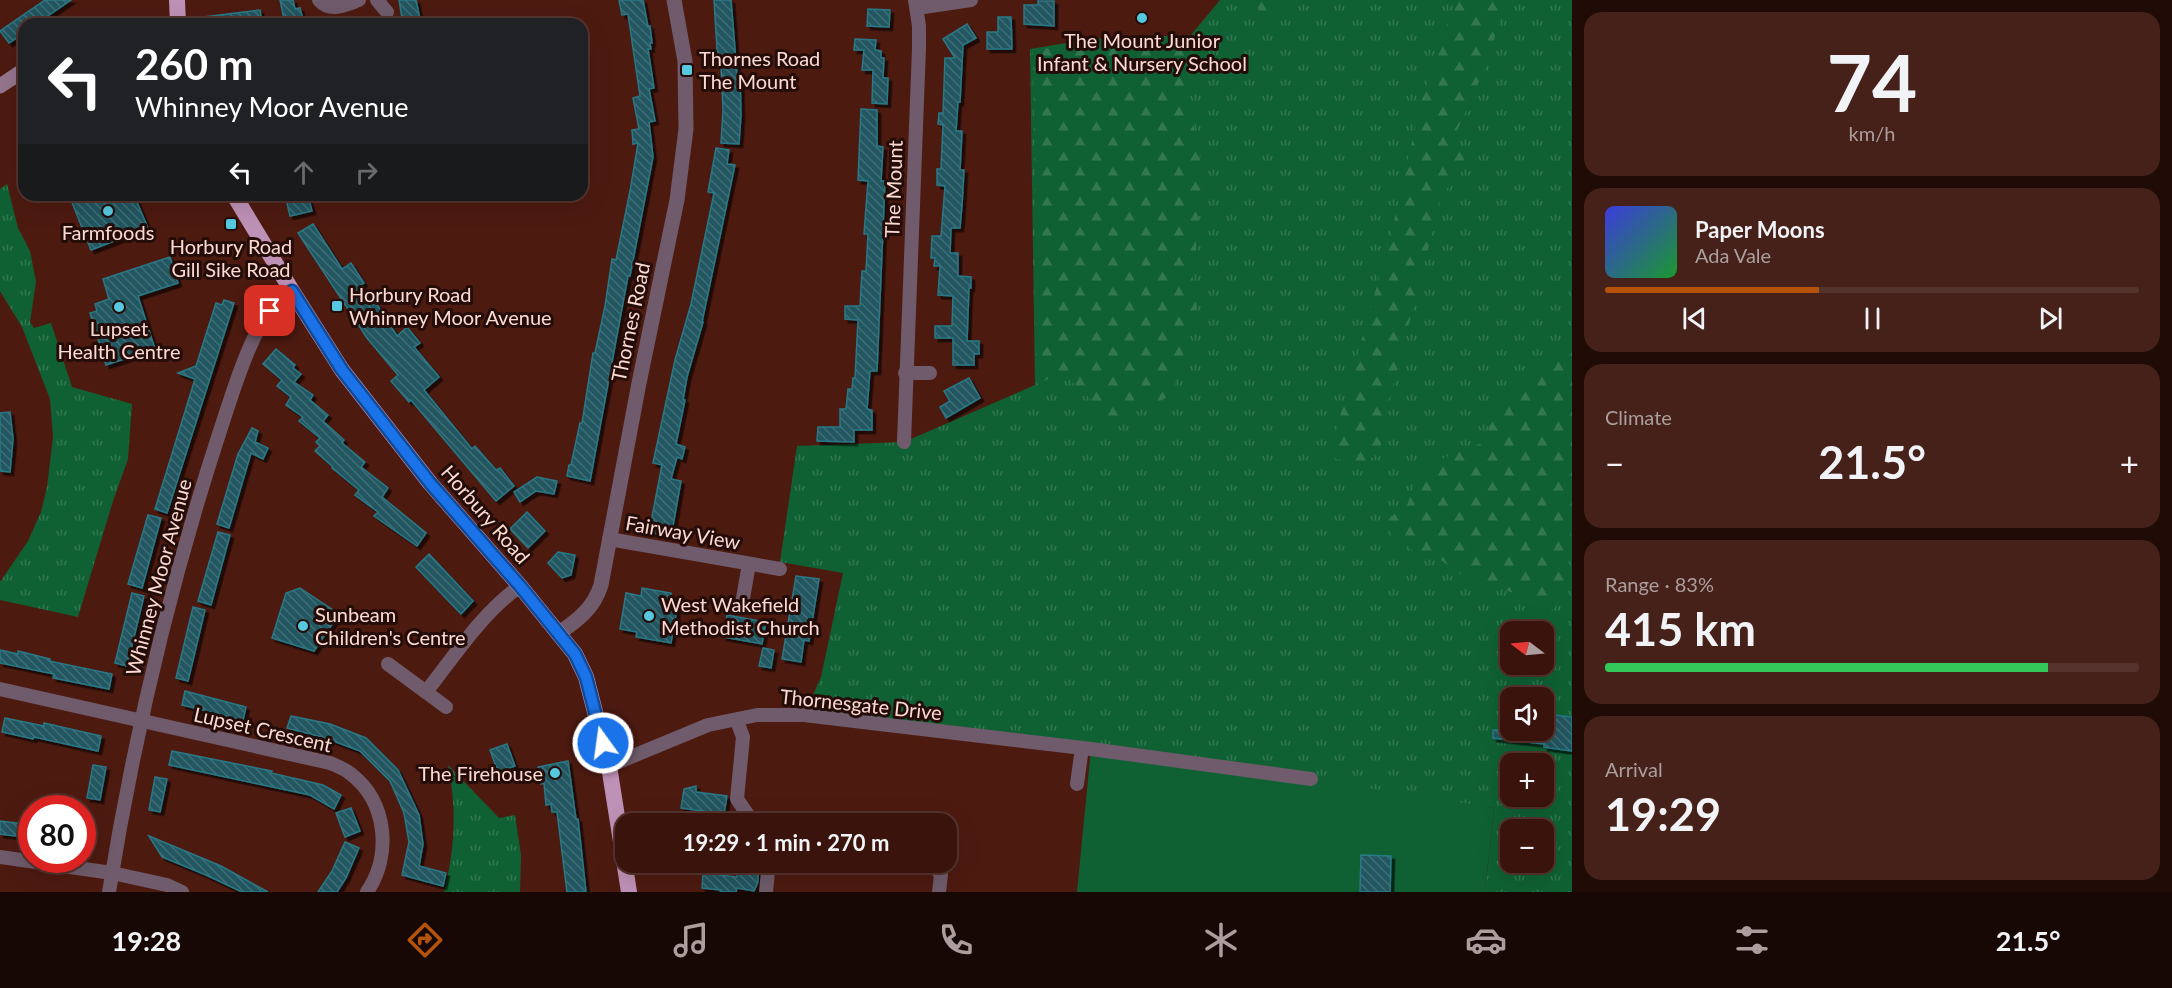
<!DOCTYPE html>
<meta charset="utf-8">
<style>
body{margin:0;font-family:Lato,sans-serif;background:#45211a;color:#f1f3f6;height:100vh;display:flex;flex-direction:column;font-size:22px;white-space:nowrap}
*{box-sizing:border-box;margin:0}
p{font-size:20px;color:#ab9e9d}
.icon{flex:none;width:33px;height:33px;fill:none;stroke:currentColor;stroke-width:2;stroke-linecap:round;stroke-linejoin:round}
.map{position:relative;flex:1;overflow:hidden}
.drawer{display:flex;flex-direction:column;gap:12px;padding:12px;background:#200b07;width:600px}
.drawer>*{flex:none}
.banner{position:absolute;left:18px;top:18px;width:570px;height:183px;border-radius:18px;box-shadow:0 6px 24px #0002,0 0 0 2px #54332d;background:#202124;color:#fff;overflow:hidden}
.needle{width:39px;rotate:286deg}
.fabs{position:absolute;left:1500px;top:621px;display:grid;gap:12px}
.fabs a{display:grid;place-items:center;width:54px;height:54px;border-radius:12px;background:#3a140c;box-shadow:0 6px 24px #0002,0 0 0 2px #54332d;font-size:30px}
.speed{position:absolute;left:18px;top:795px;display:flex;gap:12px;font-size:30px;font-weight:700;text-align:center}
.speed>*{display:grid;place-content:center;width:78px;height:78px;border-radius:50%;background:#3a140c;box-shadow:0 6px 24px #0002,0 0 0 2px #54332d;line-height:1}
.speed .limit{border:9px solid #d22;background:#fff;color:#111}
.pin{position:absolute;display:grid;place-items:center;width:51px;height:51px;color:#fff;margin:-26px;border-radius:12px;box-shadow:0 3px 9px #0006}
.me{position:absolute;width:66px;margin:-33px;rotate:346deg;stroke-linejoin:round;filter:drop-shadow(0 0 4px #0008)}
.turn{display:flex;align-items:center;gap:21px;height:126px;padding:0 18px;font-size:27px}
.turn .icon{width:78px;height:78px;stroke-width:2.5}
.turn b{display:block;font-size:42px;line-height:51px}
.lanes{display:flex;align-items:center;height:57px;padding:0 18px;background:#0003;justify-content:center;gap:30px;direction:ltr}
.lanes .off{opacity:.35}
.big{font-size:45px;font-weight:700;line-height:1.1}
.drawer .tile{flex:1;display:flex;flex-direction:column;justify-content:center;gap:9px;min-width:0;padding:0 21px;border-radius:18px;background:#45211a}
.drawer .dial{align-items:center;gap:0}
.dial b{font-size:78px;line-height:1}
.song{display:flex;align-items:center;gap:18px}
.cover{width:72px;height:72px;border-radius:9px;background:linear-gradient(135deg,hsl(240 70% 55%),hsl(130 70% 35%))}
.played{height:6px;border-radius:3px;background:linear-gradient(90deg,#b45309 40%,#54332d 40%)}
.keys{display:flex;justify-content:space-around;direction:ltr}
.heat{display:flex;justify-content:space-between;align-items:center;font-size:33px;direction:ltr}
.charge{height:9px;border-radius:4px;background:linear-gradient(90deg,#34c759 83%,#54332d 0)}
.trip{position:absolute;left:615px;top:813px;width:342px;height:60px;border-radius:18px;background:#3a140c;box-shadow:0 6px 24px #0002,0 0 0 2px #54332d;font-weight:700;line-height:60px;text-align:center}
.dock{display:flex;height:96px;justify-content:space-around;align-items:center;background:#170805;color:#ab9e9d}
.dock .icon{width:42px;height:42px}
.dock .active{color:#b45309}
.dock b{font-size:27px;color:#f1f3f6}
main{display:flex;flex:1;min-height:0}
.map>svg:first-child{display:block}
.grass{fill:url(#grass-tufts);fill-rule:evenodd}
.forest{fill:url(#forest-firs)}
.park{fill:#0f6133}
.building{fill:url(#building-back-hatch);stroke:#297988;stroke-width:1.5;filter:url(#shadow)}
.lines{fill:none;stroke-linecap:round;stroke-linejoin:round}
.minor{stroke:#6f5b6b;stroke-width:14}
.tertiary{stroke:#6f5b6b;stroke-width:15}
.secondary{stroke:#94758e;stroke-width:15}
.trunk{stroke:#be91b6;stroke-width:16}
.route-casing{stroke:#114b97;stroke-width:15}
.route{stroke:#1a73e8;stroke-width:10}
.poi-dot{fill:#56c9e0;stroke:#240d09;stroke-width:2}
.labels{text-anchor:middle;dominant-baseline:central;stroke-width:6;stroke-linejoin:round;paint-order:stroke}
.poi-label{font-size:20px;fill:#fcdad2;stroke:#240d09}
.street-label{font-size:20px;fill:#fcdad2;stroke:#240d09}
</style>
<main>
<div class="map">
<svg width="1572" height="892" viewBox="0 0 1572 892">
<defs>
<pattern id="grass-tufts" width="24" height="20" patternUnits="userSpaceOnUse" patternTransform="scale(1.5)"><rect width="24" height="20" fill="#0f6133"/><path d="M3 7l-1-3M5 7V3M7 7l1-3M15 17l-1-3M17 17v-4M19 17l1-3" fill="none" stroke="#337750"/></pattern>
<pattern id="forest-firs" width="22" height="20" patternUnits="userSpaceOnUse" patternTransform="scale(1.5)"><rect width="22" height="20" fill="#0f6133"/><path d="M5 1l3.5 6h-7zM16 11l3.5 6h-7z" fill="#337750"/></pattern>
<pattern id="building-back-hatch" width="6" height="6" patternUnits="userSpaceOnUse" patternTransform="scale(1.5)"><rect width="6" height="6" fill="#205660"/><path d="M-1 5l2 2M0 0l6 6M5-1l2 2" fill="none" stroke="#416e76"/></pattern>
<filter id="shadow"><feDropShadow dx="3.5" dy="3.5" stdDeviation="0" flood-color="#0009"/></filter>
</defs>
<rect width="100%" height="100%" fill="#4d1a10"/>
<g class="grass">
<path d="M1220,0h352v892h-87l9,-84 -690,-93 17,-38 22,-104 -63,-11 17,-116 107,-4 131,-57 -5,-336 61,-10 100,-4zM1510,632h34v32h-34zM1510,698h34v32h-34zM1510,764h34v32h-34zM1510,830h34v32h-34z"/>
<polygon points="7,184 18,228 30,251 36,282 30,322 34,328 51,323 72,387 132,404 128,459 113,501 78,617 0,600 0,582 28,541 41,512 47,487 53,437 50,399 22,327 0,291 0,189"/>
<path d="M448,765l51,53 16,-3 6,40 -1,37h-76c11,-43 13,-84 4,-127z"/>
</g>
<g class="forest">
<polygon points="1261,0 1287,0 1273,18 1259,15 1258,6"/>
<polygon points="1455,0 1506,0 1486,66 1453,140 1466,151 1461,174 1442,194 1393,386 1379,453 1363,463 1336,459 1330,452 1389,243 1421,102"/>
<polygon points="1186,40 1184,78 1203,174 1192,282 1197,307 1172,395 1119,419 1088,413 1091,399 1062,373 1037,384 1033,50 1090,43"/>
<polygon points="1572,348 1572,492 1570,545 1567,583 1555,609 1543,611 1520,595 1463,576 1434,555 1418,554 1391,536 1388,519 1407,505 1420,472 1446,457 1488,441 1489,419 1503,394"/>
</g>
<polygon class="park" points="1091,749 1311,779 1494,808 1485,892 1077,892"/>
<g class="building">
<polygon points="45,0 71,0 36,24 24,24 24,33 9,43 0,31"/>
<polygon points="280,0 293,0 295,9 300,8 304,24 285,24"/>
<polygon points="399,0 416,0 421,24 403,24"/>
<polygon points="619,0 643,0 648,27 650,26 652,43 650,43 651,49 648,49 654,88 649,89 655,121 649,122 653,157 630,276 628,276 620,319 590,481 567,476 569,465 571,465 580,423 582,423 593,353 595,353 605,306 612,259 616,260 630,191 638,143 633,144 632,130 639,129 633,98 640,96 628,14 622,15"/>
<polygon points="714,0 731,0 737,74 740,74 741,115 739,144 721,143 723,110 721,65 718,65"/>
<polygon points="1038,1 1054,1 1054,26 1024,24 1024,5 1038,5"/>
<polygon points="868,9 890,10 889,27 867,26"/>
<polygon points="260,10 262,24 205,24 204,17"/>
<polygon points="998,17 1011,17 1012,49 987,49 987,32 998,32"/>
<polygon points="967,24 976,38 963,45 960,102 958,102 956,131 962,131 960,170 964,170 962,205 960,228 951,228 950,253 958,253 958,276 971,277 971,288 969,288 967,341 979,341 979,354 974,354 974,365 953,365 953,338 935,338 935,326 952,326 953,296 938,295 940,266 934,266 935,258 931,258 932,236 941,236 945,186 937,185 937,169 941,169 943,125 938,124 939,113 943,113 945,58 955,58 943,39"/>
<polygon points="855,39 876,40 875,50 881,51 881,58 884,58 883,78 888,78 887,104 872,103 873,70 862,70 864,50 854,50"/>
<polygon points="861,109 877,110 877,146 883,147 881,181 885,181 877,371 870,371 867,409 872,410 872,430 854,430 854,442 817,441 818,427 840,427 840,409 846,409 848,389 852,389 853,378 855,378 858,320 845,319 845,306 860,306 862,271 866,271 868,234 864,234 868,181 858,180"/>
<polygon points="716,148 729,150 727,164 735,165 702,322 703,322 687,377 683,400 685,400 676,444 685,447 682,459 677,457 671,479 681,481 671,537 649,532 662,465 653,463 675,360 691,304 714,193 708,192"/>
<polygon points="69,195 134,195 148,228 91,250"/>
<polygon points="285,195 303,195 305,201 309,200 312,211 290,216"/>
<polygon points="313,224 342,269 351,263 364,283 361,285 373,305 376,303 397,336 407,327 420,343 414,347 439,377 424,390 472,449 475,446 496,470 500,468 514,486 496,501 411,400 409,402 391,381 398,375 367,338 298,233"/>
<polygon points="170,257 178,283 138,296 155,349 106,365 90,313 97,311 95,304 109,299 103,279"/>
<polygon points="224,300 234,303 167,513 155,509 195,379 178,373 196,366 216,303 222,305"/>
<polygon points="276,349 295,365 293,368 301,374 294,382 313,395 310,400 328,415 323,421 344,440 342,443 365,462 361,467 388,488 382,497 426,533 417,546 374,516 378,512 355,495 359,490 332,468 333,467 315,451 320,446 316,442 320,438 299,421 303,417 286,405 291,397 277,386 282,380 263,364"/>
<polygon points="969,378 980,398 946,418 940,407 950,401 944,391"/>
<polygon points="10,412 13,439 10,472 0,471 0,413"/>
<polygon points="252,428 258,431 255,442 268,448 263,459 251,453 229,528 217,524 238,454"/>
<polygon points="537,477 557,481 554,494 536,491 520,502 514,492"/>
<polygon points="527,512 545,531 528,548 510,529"/>
<polygon points="148,515 161,518 142,588 128,584"/>
<polygon points="218,532 230,535 211,605 198,601"/>
<polygon points="558,552 575,555 571,575 562,578 548,563"/>
<polygon points="429,554 473,601 461,614 416,567"/>
<polygon points="796,576 819,579 809,641 804,640 801,662 782,659"/>
<polygon points="300,588 339,614 314,651 272,638 286,593"/>
<polygon points="642,588 671,593 670,602 678,603 671,643 636,637 637,632 620,629 626,593 641,596"/>
<polygon points="132,593 144,596 127,666 115,663"/>
<polygon points="193,607 205,610 188,681 176,678"/>
<polygon points="727,615 766,622 762,644 723,637"/>
<polygon points="763,648 774,650 771,668 759,666"/>
<polygon points="0,650 18,654 18,651 50,659 49,661 112,674 109,689 53,678 54,674 0,663"/>
<polygon points="185,691 246,707 243,720 182,705"/>
<polygon points="1544,714 1572,717 1572,751 1550,748 1544,747 1544,744 1493,738 1493,730 1544,730"/>
<polygon points="291,716 330,724 366,738 398,770 419,815 423,844 419,866 446,873 443,886 402,875 409,842 404,813 390,781 360,751 325,738 287,728"/>
<polygon points="5,718 44,726 44,723 101,736 98,751 34,737 33,739 2,732"/>
<polygon points="507,744 515,766 498,772 490,750"/>
<polygon points="172,751 272,771 271,773 323,785 341,795 334,809 310,795 169,765"/>
<polygon points="568,761 576,819 578,819 586,892 567,892 557,812 552,812 551,804 546,805 544,783 541,784 538,767"/>
<polygon points="93,765 106,767 100,800 87,798"/>
<polygon points="155,777 167,779 160,812 149,810"/>
<polygon points="696,786 696,792 727,796 724,814 681,808 684,789"/>
<polygon points="351,808 360,831 345,837 336,813"/>
<polygon points="0,821 32,825 32,838 0,834"/>
<polygon points="149,836 221,866 268,892 242,892 206,875 162,857"/>
<polygon points="345,842 359,848 346,878 337,892 318,892 332,871"/>
<polygon points="1361,855 1391,856 1390,892 1360,892"/>
<polygon points="739,862 758,862 758,882 754,891 737,888 736,892 720,892 721,890 702,888 703,873 737,877"/>
</g>
<g class="lines">
<g class="minor">
<path d="M319,0c11,13 26,5 40,0"/>
<polyline points="377,0 387,12"/>
<polyline points="917,8 971,0"/>
<polyline points="905,373 930,373"/>
<polyline points="904,442 919,48 919,26 915,0"/>
<polyline points="609,539 780,569"/>
<polyline points="742,604 749,564"/>
<path d="M388,664l38,28c29,-37 56,-79 94,-106"/>
<path d="M0,689l330,74c7,3 15,6 21,11 36,28 41,81 16,118"/>
<polyline points="426,692 446,707"/>
<polyline points="737,721 743,737 737,799 754,824"/>
<polyline points="609,766 708,725 757,715 804,715 1091,749 1311,779"/>
<polyline points="1077,784 1082,748"/>
<polyline points="0,857 112,873 167,885 182,892"/>
<polyline points="930,862 933,863 941,875 939,892"/>
<path d="M109,892c25,-155 61,-308 110,-458 12,-36 32,-106 58,-132 4,-4 10,-7 15,-11"/>
<polyline points="766,892 769,862"/>
</g>
<path class="tertiary" d="M559,633c19,-13 35,-25 42,-48l38,-202 38,-183 9,-71 -1,-68 -11,-61"/>
<polyline class="secondary" points="0,86 24,70"/>
<g class="trunk">
<polyline points="177,0 178,24"/>
<polyline points="234,195 292,291 342,370 430,483 520,586 575,654 586,677 609,766 629,892"/>
</g>
</g>
<g class="lines">
<g class="route-casing">
<polyline id="route" points="270,311 277,301 292,291 342,370 430,483 520,586 575,654 586,677 603,743"/>
</g>
<use href="#route" class="route"/>
</g>
<g class="poi-dot">
<circle cx="1142" cy="18" r="6"/>
<rect x="681" y="64" width="12" height="12" rx="3"/>
<circle cx="108" cy="211" r="6"/>
<rect x="225" y="218" width="12" height="12" rx="3"/>
<rect x="331" y="300" width="12" height="12" rx="3"/>
<circle cx="119" cy="307" r="6"/>
<circle cx="649" cy="616" r="6"/>
<circle cx="303" cy="626" r="6"/>
<circle cx="555" cy="773" r="6"/>
</g>
<g class="labels">
<g class="poi-label">
<text x="1142" y="40">The Mount Junior<tspan x="1142" dy="23">Infant &amp; Nursery School</tspan></text>
<text x="699" y="58" text-anchor="start">Thornes Road<tspan x="699" dy="23">The Mount</tspan></text>
<text x="108" y="232">Farmfoods</text>
<text x="231" y="246">Horbury Road<tspan x="231" dy="23">Gill Sike Road</tspan></text>
<text x="349" y="294" text-anchor="start">Horbury Road<tspan x="349" dy="23">Whinney Moor Avenue</tspan></text>
<text x="119" y="328">Lupset<tspan x="119" dy="23">Health Centre</tspan></text>
<text x="661" y="604" text-anchor="start">West Wakefield<tspan x="661" dy="23">Methodist Church</tspan></text>
<text x="315" y="614" text-anchor="start">Sunbeam<tspan x="315" dy="23">Children's Centre</tspan></text>
<text x="543" y="773" text-anchor="end">The Firehouse</text>
</g>
<g class="street-label">
<text transform="translate(893 189) rotate(-88)">The Mount</text>
<text transform="translate(630 322) rotate(-78)">Thornes Road</text>
<text transform="translate(486 514) rotate(49)">Horbury Road</text>
<text transform="translate(683 532) rotate(10)">Fairway View</text>
<text transform="translate(158 577) rotate(-75)">Whinney Moor Avenue</text>
<text transform="translate(861 704) rotate(6)">Thornesgate Drive</text>
<text transform="translate(263 729) rotate(13)">Lupset Crescent</text>
</g>
</g>
</svg>
<div class="fabs">
<a><svg class="needle" viewBox="-14 -14 28 28"><path d="M0-13l5 13h-10z" fill="#e53935"/><path d="M0 13l5-13h-10z" fill="#ab9e9d"/></svg></a>
<a><svg class="icon" aria-label="sound" viewBox="0 0 24 24"><path d="M4 9h4l5-4v14l-5-4H4zM17 9q2 3 0 6"/></svg></a>
<a>+</a>
<a>−</a>
</div>
<div class="speed"><div class="limit">80</div></div>
<div class="pin" style="left:270px;top:311px;background:#d93025"><svg class="icon" aria-label="arrive" viewBox="0 0 24 24"><path d="M6 21V4h12l-3 4 3 4H6"/></svg></div>
<svg class="me" style="left:603px;top:743px" viewBox="-20 -20 40 40"><circle r="17" fill="#1a73e8" stroke="#fff" stroke-width="3"/><path d="M0-11L8 9 0 5-8 9z" fill="#fff"/></svg>
<div class="trip">19:29 · 1 min · 270 m</div>
<div class="banner">
<div class="turn"><svg class="icon" aria-label="left" viewBox="0 0 24 24"><path d="M17 20v-9H6M10 6l-5 5 5 5"/></svg><div><b>260 m</b>Whinney Moor Avenue</div></div>
<div class="lanes"><svg class="icon" aria-label="left" viewBox="0 0 24 24"><path d="M17 20v-9H6M10 6l-5 5 5 5"/></svg><svg class="icon off" aria-label="ahead" viewBox="0 0 24 24"><path d="M12 20V5M6 11l6-6 6 6"/></svg><svg class="icon off" aria-label="right" viewBox="0 0 24 24"><path d="M7 20v-9h11M14 6l5 5-5 5"/></svg></div>
</div>
</div>
<section class="drawer">
<div class="tile dial"><b>74</b><p>km/h</p></div>
<div class="tile">
<div class="song"><i class="cover"></i><div><b>Paper Moons</b><p>Ada Vale</p></div></div>
<div class="played"></div>
<div class="keys"><svg class="icon" aria-label="previous" viewBox="0 0 24 24"><path d="M18 5L8 12l10 7zM5 5v14"/></svg><svg class="icon" aria-label="pause" viewBox="0 0 24 24"><path d="M8 5v14M16 5v14"/></svg><svg class="icon" aria-label="next" viewBox="0 0 24 24"><path d="M6 5l10 7-10 7zM19 5v14"/></svg></div>
</div>
<div class="tile"><p>Climate</p>
<div class="heat"><a>−</a><b class="big">21.5°</b><a>+</a></div>
</div>
<div class="tile"><p>Range · 83%</p><b class="big">415 km</b><div class="charge"></div></div>
<div class="tile"><p>Arrival</p><b class="big">19:29</b></div>
</section>
</main>
<nav class="dock">
<b>19:28</b>
<svg class="icon active" aria-label="directions" viewBox="0 0 24 24"><path d="M12 3l9 9-9 9-9-9zM9 14v-3h6M13 9l2 2-2 2"/></svg>
<svg class="icon" aria-label="music" viewBox="0 0 24 24"><path d="M9 18V5l10-2v13"/><circle cx="6" cy="18" r="3"/><circle cx="16" cy="16" r="3"/></svg>
<svg class="icon" aria-label="phone" viewBox="0 0 24 24"><path d="M5 4h4l2 5-3 2q2 4 5 5l2-3 5 2v4C11 20 4 13 5 4z"/></svg>
<svg class="icon" aria-label="climate" viewBox="0 0 24 24"><path d="M12 3v18M4 7l16 10M4 17L20 7"/></svg>
<svg class="icon" aria-label="car" viewBox="0 0 24 24"><path d="M5 17H2v-5l4-1 3-4h7l3 4 3 1v5h-3M9 17h6M6 11h13"/><circle cx="7" cy="17" r="2"/><circle cx="17" cy="17" r="2"/></svg>
<svg class="icon" aria-label="filters" viewBox="0 0 24 24"><path d="M4 7h16M4 17h16"/><circle cx="9" cy="7" r="2"/><circle cx="15" cy="17" r="2"/></svg>
<b>21.5°</b>
</nav>
